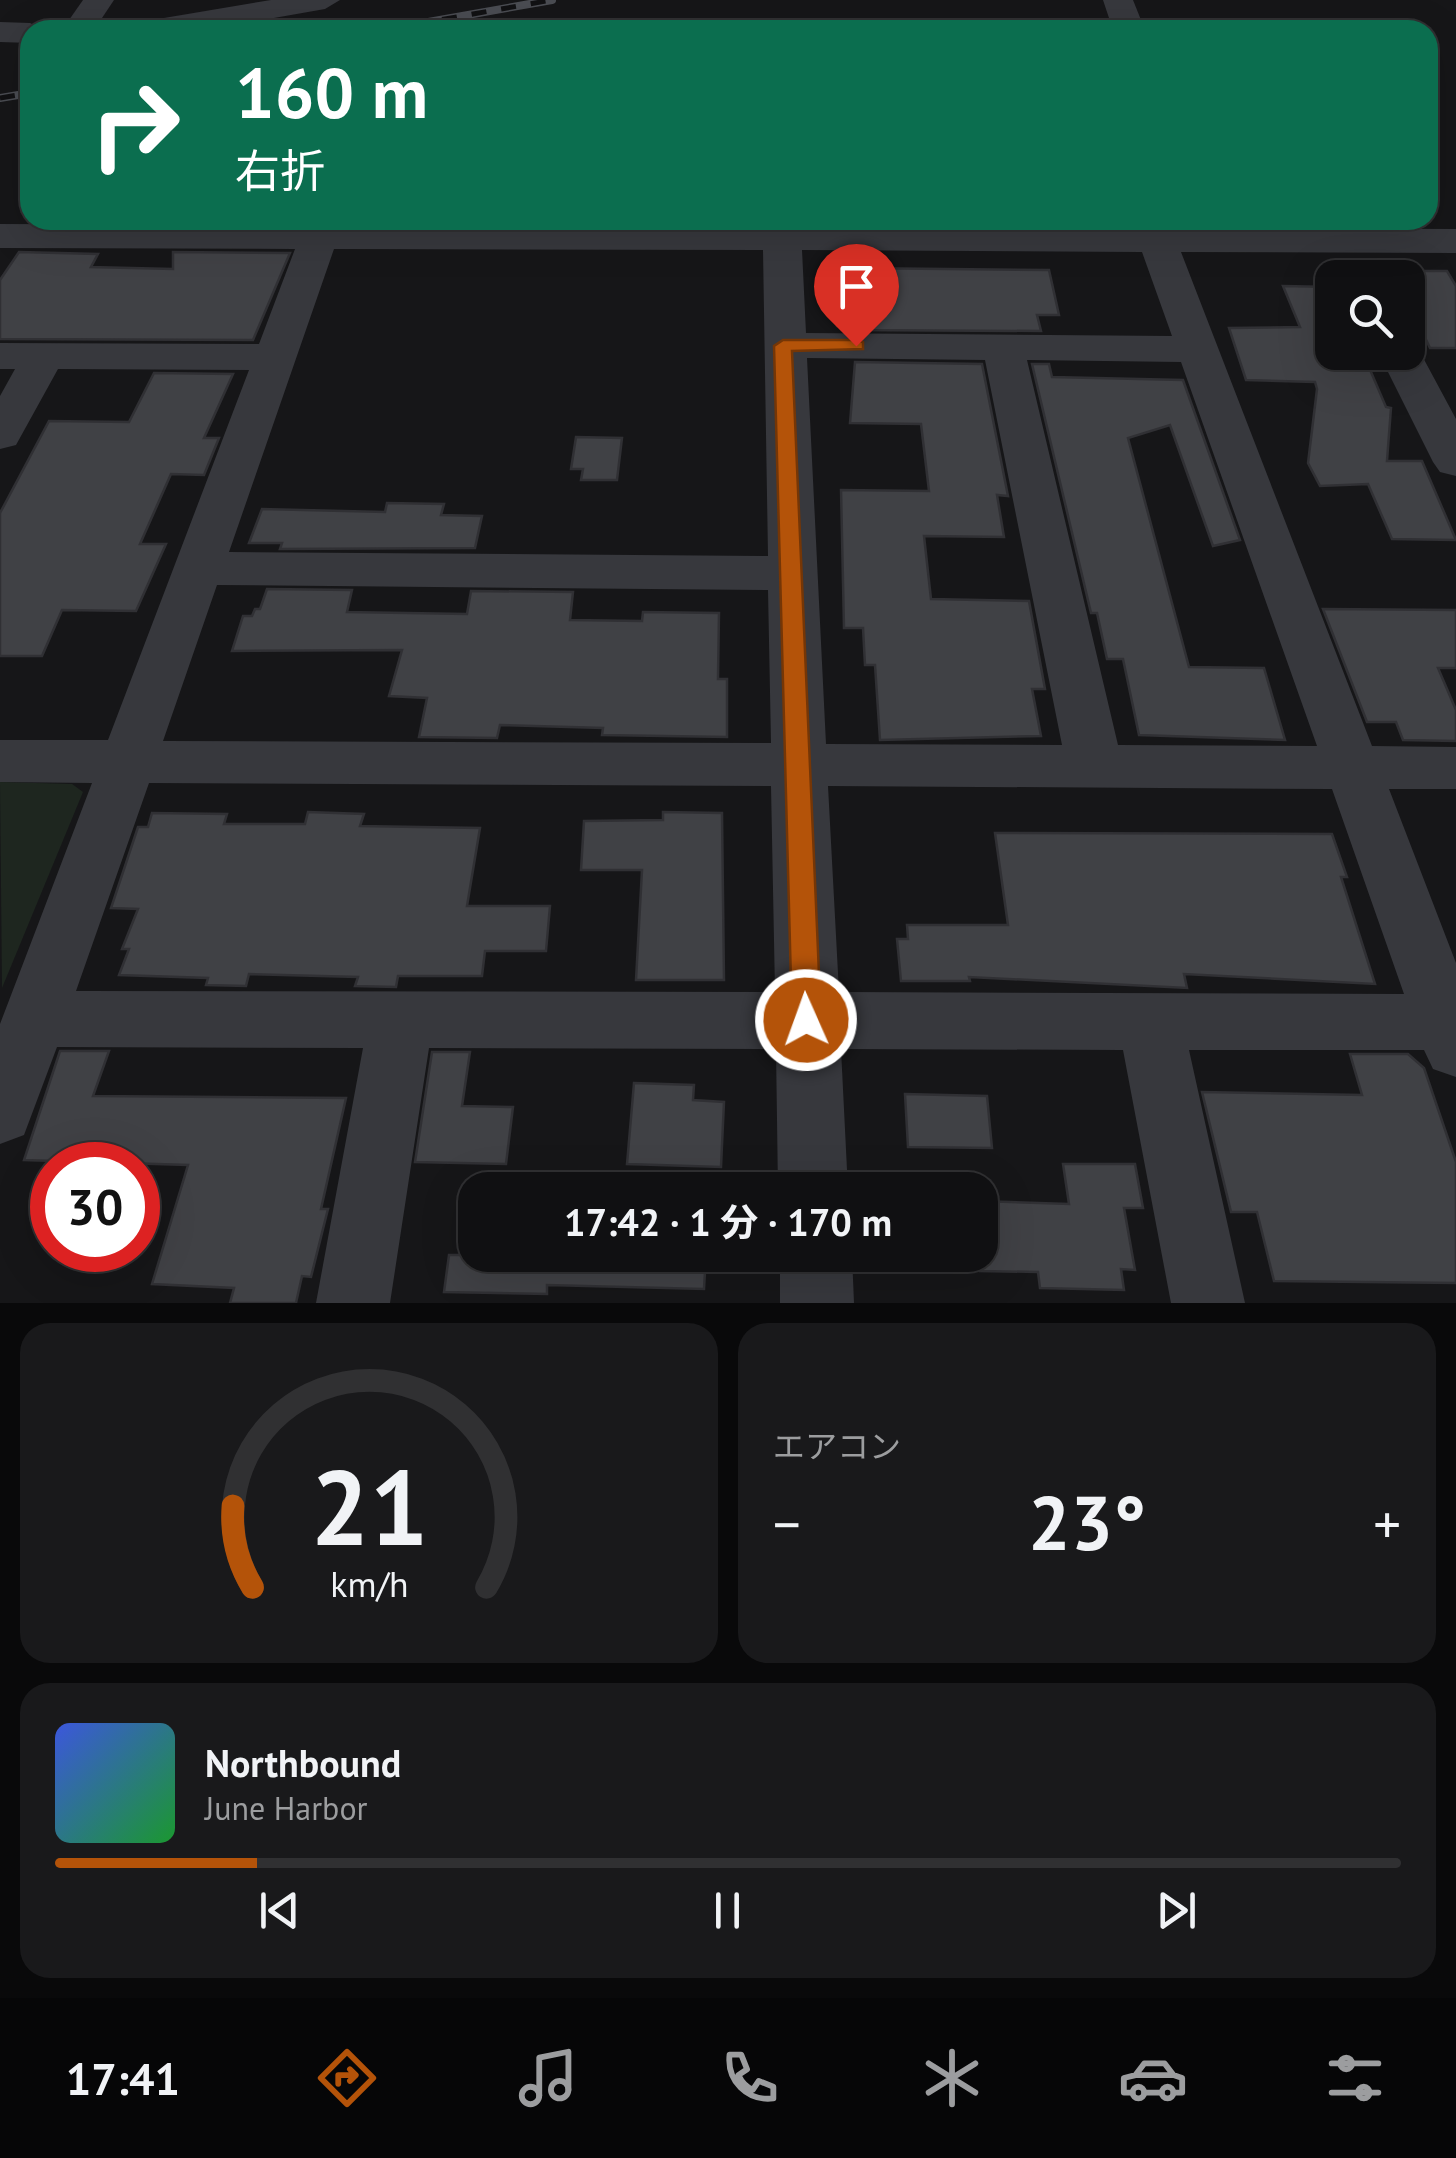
<!DOCTYPE html>
<html lang="ja">
<meta charset="utf-8">
<style>
body{margin:0;font-family:"PT Sans","Noto Sans JP",sans-serif;background:#19191b;color:#f1f3f6;height:100vh;display:flex;flex-direction:column;font-size:38px;white-space:nowrap}
*{box-sizing:border-box;margin:0}
p{font-size:32px;color:#9c9d9f}
.icon{flex:none;width:55px;height:55px;fill:none;stroke:currentColor;stroke-width:2;stroke-linecap:round;stroke-linejoin:round}
.map{position:relative;height:1303px;overflow:hidden}
.sheet{display:flex;flex-direction:column;gap:20px;padding:20px;background:#09090a;flex:1}
.sheet>*{flex:none}
.top-card{position:absolute;left:20px;top:20px;width:1418px;height:210px;border-radius:30px;box-shadow:0 10px 40px #0002,0 0 0 2px #303032;background:#0b6e4f;color:#fff;overflow:hidden}
.controls{position:absolute;left:1315px;top:260px;display:grid;gap:20px}
.controls a{display:grid;place-items:center;width:110px;height:110px;border-radius:20px;background:#101012;box-shadow:0 10px 40px #0002,0 0 0 2px #303032;font-size:50px}
.speed{position:absolute;left:30px;top:1142px;display:flex;gap:20px;font-size:50px;font-weight:700;text-align:center}
.speed>*{display:grid;place-content:center;width:130px;height:130px;border-radius:50%;background:#101012;box-shadow:0 10px 40px #0002,0 0 0 2px #303032;line-height:1}
.speed .limit{border:15px solid #d22;background:#fff;color:#111}
.pin{position:absolute;display:grid;place-items:center;width:85px;height:85px;color:#fff;margin:-102px -42px;border-radius:50% 50% 50% 0;rotate:-45deg;box-shadow:0 0 10px #0007}
.pin .icon{rotate:45deg}
.me{position:absolute;width:110px;margin:-55px;rotate:358deg;stroke-linejoin:round;filter:drop-shadow(0 0 8px #0008)}
.turn{display:flex;align-items:center;gap:35px;height:210px;padding:0 50px;font-size:45px}
.turn .icon{width:130px;height:130px;stroke-width:2.5}
.turn b{display:block;font-size:70px;line-height:85px}
.big{font-size:75px;font-weight:700;line-height:1.1}
.sheet .tile{flex:1;display:flex;flex-direction:column;justify-content:center;gap:15px;min-width:0;padding:0 35px;border-radius:30px;background:#19191b}
.sheet .dial{align-items:center;gap:0}
.dial svg{height:260px;overflow:visible;fill:none;stroke:#303032;stroke-width:7;stroke-linecap:round;text-anchor:middle}
.dial text{fill:#f1f3f6;stroke:none}
.song{display:flex;align-items:center;gap:30px}
.cover{width:120px;height:120px;border-radius:15px;background:linear-gradient(135deg,hsl(230 70% 55%),hsl(130 70% 35%))}
.played{height:10px;border-radius:5px;background:linear-gradient(90deg,#b45309 15%,#303032 15%)}
.keys{display:flex;justify-content:space-around;direction:ltr}
.heat{display:flex;justify-content:space-between;align-items:center;font-size:55px;direction:ltr}
.sheet .tiles{flex:1;display:grid;gap:20px;grid-template-columns:1fr 1fr}
.tile:last-child{grid-column:span 2}
.trip{position:absolute;left:458px;top:1172px;width:540px;height:100px;border-radius:30px;background:#101012;box-shadow:0 10px 40px #0002,0 0 0 2px #303032;font-weight:700;line-height:100px;text-align:center}
.menu{display:flex;height:160px;justify-content:space-around;align-items:center;background:#060607;color:#9c9d9f}
.menu .icon{width:70px;height:70px}
.menu .active{color:#b45309}
.menu b{font-size:45px;color:#f1f3f6}
.map>svg:first-child{display:block}
.green{fill:#1e261f}
.building{fill:#404145;stroke:#303034;stroke-width:2.5}
.lines{fill:none;stroke-linecap:round;stroke-linejoin:round}
.minor{fill:#37383d;fill-rule:evenodd}
.rail-casing{stroke:#4a4c52;stroke-width:8}
.rail{stroke:#111113;stroke-width:5;stroke-dasharray:15;stroke-linecap:butt}
.route{fill:#b45309;stroke:#753606;stroke-width:2.5}
</style>
<div class="map">
<svg width="1456" height="1303" viewBox="0 0 1456 1303">
<rect width="100%" height="100%" fill="#161618"/>
<polygon class="green" points="0,782 72,784 83,792 2,988"/>
<g class="building">
<polygon points="19,252 98,254 91,267 173,269 173,252 290,253 253,340 0,339 0,280"/>
<polygon points="851,268 1049,270 1059,315 1037,315 1041,331 850,330 850,326 837,326 835,273 851,273"/>
<polygon points="1408,271 1447,271 1456,286 1456,348 1430,348 1408,302"/>
<polygon points="1283,286 1332,287 1332,357 1365,358 1386,407 1391,408 1387,461 1422,461 1456,540 1392,539 1368,484 1320,486 1308,463 1317,389 1315,382 1246,380 1229,328 1300,327"/>
<polygon points="855,362 982,364 1008,496 997,495 1004,537 924,536 931,599 1029,601 1045,689 1032,689 1041,736 880,740 875,665 865,665 863,628 844,628 841,490 929,491 921,424 850,423"/>
<polygon points="1032,364 1049,364 1052,377 1183,380 1240,540 1213,546 1170,425 1128,438 1189,667 1264,668 1285,740 1139,735 1123,659 1107,659 1097,613 1091,613"/>
<polygon points="154,373 233,374 204,438 219,438 204,475 171,474 140,544 166,544 136,611 62,610 42,656 0,656 0,513 49,421 129,422"/>
<polygon points="576,437 622,438 617,480 581,480 583,469 571,469"/>
<polygon points="387,503 444,504 441,515 482,516 475,548 280,549 282,543 249,543 262,509 385,512"/>
<polygon points="267,589 352,590 347,612 467,614 471,591 573,592 570,620 642,621 643,612 719,613 718,679 727,679 727,737 602,735 603,728 500,725 497,738 419,737 427,698 389,696 402,650 232,651 243,616 252,616 255,609 260,609"/>
<polygon points="1323,609 1456,610 1456,668 1438,668 1456,710 1456,741 1403,740 1396,722 1367,722"/>
<polygon points="308,812 364,814 360,826 480,828 467,906 550,906 546,951 485,951 482,976 398,976 396,987 355,986 358,977 249,974 246,986 206,985 208,978 119,975 129,949 122,949 138,909 111,908 138,827 148,827 152,813 227,814 224,824 305,824"/>
<polygon points="663,812 722,813 724,980 636,980 642,870 581,870 584,821 663,820"/>
<polygon points="995,833 1332,834 1347,877 1341,877 1375,984 1184,974 1187,988 969,977 970,981 901,981 897,939 908,939 907,925 1008,925"/>
<polygon points="60,1051 109,1051 93,1096 346,1098 321,1209 328,1209 311,1277 302,1276 296,1303 230,1303 234,1288 152,1284 188,1165 24,1160"/>
<polygon points="432,1052 470,1052 462,1106 513,1107 506,1164 415,1162"/>
<polygon points="1350,1054 1408,1054 1424,1068 1456,1162 1456,1283 1274,1281 1257,1212 1231,1212 1202,1092 1362,1095"/>
<polygon points="634,1083 694,1085 693,1100 724,1102 721,1167 627,1164"/>
<polygon points="905,1094 987,1096 992,1148 908,1147"/>
<polygon points="1063,1164 1135,1164 1143,1208 1124,1208 1135,1270 1121,1269 1124,1290 1040,1288 1038,1272 980,1271 980,1201 1069,1204"/>
<polygon points="449,1255 706,1255 704,1289 547,1285 547,1294 444,1292"/>
</g>
<g class="lines">
<g class="minor">
<polygon points="83,0 114,0 94,30 62,30"/>
<polygon points="271,0 340,0 325,9 206,30 136,30 152,20"/>
<polygon points="1103,0 1133,0 1145,30 1113,30"/>
<polygon points="0,22 30,23 44,30 30,30 30,43 0,42"/>
<path d="M0,224l1456,5v24l-275,-1 191,494 84,1v42h-67l67,174v114l-23,-8 -9,-19h-235l56,253h-74l-48,-253 -282,-1 7,141h-70l-2,-141 -347,-1 -39,255h-74l47,-255 -306,-1 -33,88 -24,9v-120l92,-241 -92,-1v-42h108l141,-370 -191,-1 -42,76 -16,4v-53l15,-27h-15v-26l259,1 36,-95 -295,-1zM334,249l429,1 5,306 -539,-4zM802,250l340,2 30,84 -366,-3zM807,358l178,2 77,385 -236,-1zM1027,360l154,2 136,384 -199,-1zM217,585l551,5 3,153 -608,-2zM149,783l622,3 4,206 -699,-1zM828,786l504,3 72,205 -565,-2z"/>
<polygon points="1408,341 1420,352 1456,419 1456,476 1440,472 1433,462 1378,352 1408,352"/>
<polygon points="780,1255 852,1255 854,1303 780,1303"/>
</g>
<g class="rail-casing">
<g id="rail">
<polyline points="383,30 552,0"/>
<polyline points="0,98 30,93"/>
</g>
</g>
<use href="#rail" class="rail"/>
</g>
<polygon class="route" points="856,340 863,342 863,349 792,351 821,1020 816,1029 806,1033 797,1029 792,1020 774,346 783,340"/>
</svg>
<div class="controls">
<a><svg class="icon" aria-label="search" viewBox="0 0 24 24"><circle cx="10" cy="10" r="6"/><path d="M15 15l6 6"/></svg></a>
</div>
<div class="speed"><div class="limit">30</div></div>
<div class="pin" style="left:856px;top:346px;background:#d93025"><svg class="icon" aria-label="arrive" viewBox="0 0 24 24"><path d="M6 21V4h12l-3 4 3 4H6"/></svg></div>
<svg class="me" style="left:806px;top:1020px" viewBox="-20 -20 40 40"><circle r="17" fill="#b45309" stroke="#fff" stroke-width="3"/><path d="M0-11L8 9 0 5-8 9z" fill="#fff"/></svg>
<div class="trip">17:42 · 1 分 · 170 m</div>
<div class="top-card">
<div class="turn"><svg class="icon" aria-label="right" viewBox="0 0 24 24"><path d="M7 20v-9h11M14 6l5 5-5 5"/></svg><div><b>160 m</b>右折</div></div>
</div>
</div>
<section class="sheet">
<div class="tiles">
<div class="tile dial"><svg viewBox="0 0 100 80">
<path d="M14 69A42 42 0 1 1 86 69"/>
<path d="M14 69A42 42 0 0 1 8 44" stroke="#b45309"/>
<text x="50" y="56" font-size="32" font-weight="700">21</text>
<text x="50" y="72" font-size="11">km/h</text>
</svg></div>
<div class="tile"><p>エアコン</p>
<div class="heat"><a>−</a><b class="big">23°</b><a>+</a></div>
</div>
<div class="tile">
<div class="song"><i class="cover"></i><div><b>Northbound</b><p>June Harbor</p></div></div>
<div class="played"></div>
<div class="keys"><svg class="icon" aria-label="previous" viewBox="0 0 24 24"><path d="M18 5L8 12l10 7zM5 5v14"/></svg><svg class="icon" aria-label="pause" viewBox="0 0 24 24"><path d="M8 5v14M16 5v14"/></svg><svg class="icon" aria-label="next" viewBox="0 0 24 24"><path d="M6 5l10 7-10 7zM19 5v14"/></svg></div>
</div>
</div>
</section>
<nav class="menu">
<b>17:41</b>
<svg class="icon active" aria-label="directions" viewBox="0 0 24 24"><path d="M12 3l9 9-9 9-9-9zM9 14v-3h6M13 9l2 2-2 2"/></svg>
<svg class="icon" aria-label="music" viewBox="0 0 24 24"><path d="M9 18V5l10-2v13"/><circle cx="6" cy="18" r="3"/><circle cx="16" cy="16" r="3"/></svg>
<svg class="icon" aria-label="phone" viewBox="0 0 24 24"><path d="M5 4h4l2 5-3 2q2 4 5 5l2-3 5 2v4C11 20 4 13 5 4z"/></svg>
<svg class="icon" aria-label="climate" viewBox="0 0 24 24"><path d="M12 3v18M4 7l16 10M4 17L20 7"/></svg>
<svg class="icon" aria-label="car" viewBox="0 0 24 24"><path d="M5 17H2v-5l4-1 3-4h7l3 4 3 1v5h-3M9 17h6M6 11h13"/><circle cx="7" cy="17" r="2"/><circle cx="17" cy="17" r="2"/></svg>
<svg class="icon" aria-label="filters" viewBox="0 0 24 24"><path d="M4 7h16M4 17h16"/><circle cx="9" cy="7" r="2"/><circle cx="15" cy="17" r="2"/></svg>
</nav>
